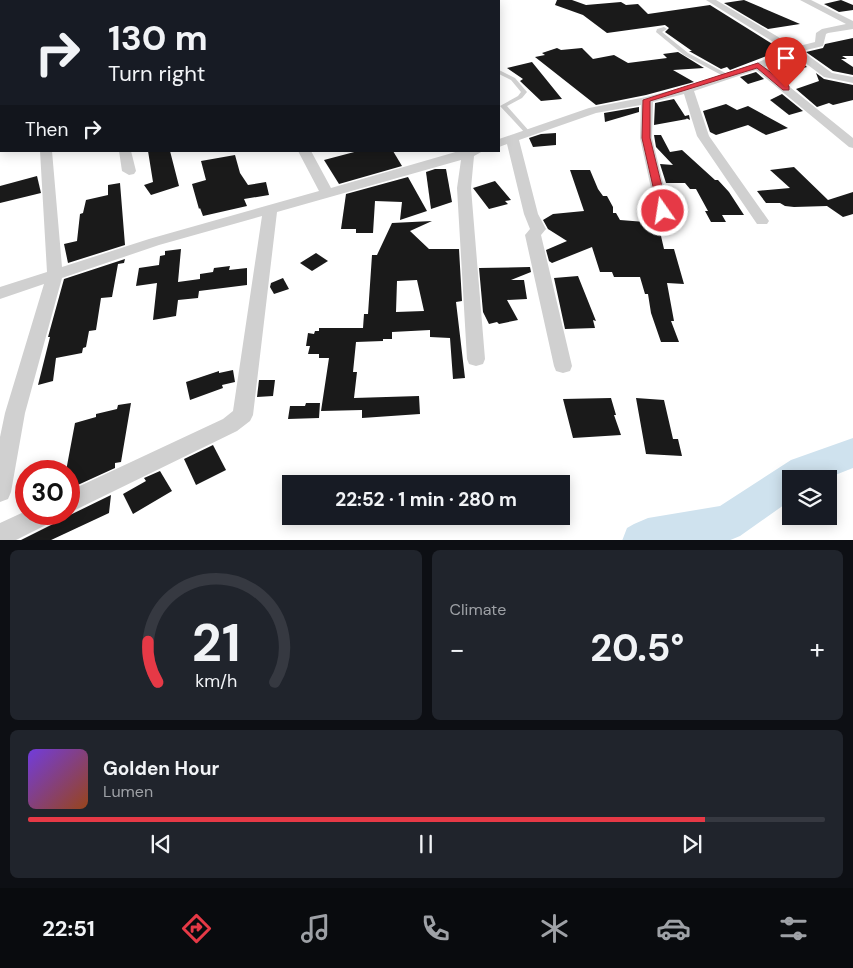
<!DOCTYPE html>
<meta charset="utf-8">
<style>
body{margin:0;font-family:"DM Sans",sans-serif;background:#20242c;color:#f1f3f6;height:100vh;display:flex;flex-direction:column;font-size:19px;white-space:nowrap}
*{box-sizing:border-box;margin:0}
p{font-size:16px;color:#9ea1a6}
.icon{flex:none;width:28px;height:28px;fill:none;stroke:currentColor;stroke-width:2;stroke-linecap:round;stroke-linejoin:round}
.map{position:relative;height:540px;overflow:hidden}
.details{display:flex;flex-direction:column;gap:10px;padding:10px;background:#0d0f14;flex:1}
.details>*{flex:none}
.top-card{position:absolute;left:0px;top:0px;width:500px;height:152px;box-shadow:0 2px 12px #0003;background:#171b24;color:#f1f3f6;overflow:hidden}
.tools{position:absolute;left:782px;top:470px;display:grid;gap:10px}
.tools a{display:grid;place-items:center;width:55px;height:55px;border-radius:0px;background:#171b24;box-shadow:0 2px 12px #0003;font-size:25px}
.speed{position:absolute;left:15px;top:460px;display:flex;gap:10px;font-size:25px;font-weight:700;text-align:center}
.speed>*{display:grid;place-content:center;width:65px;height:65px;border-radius:50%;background:#171b24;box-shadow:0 2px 12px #0003;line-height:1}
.speed .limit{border:8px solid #d22;background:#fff;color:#111}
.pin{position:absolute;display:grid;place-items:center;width:42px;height:42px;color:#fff;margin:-51px -21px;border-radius:50% 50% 50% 0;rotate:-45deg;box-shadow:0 0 5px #0007}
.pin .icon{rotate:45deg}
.me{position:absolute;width:55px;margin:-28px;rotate:347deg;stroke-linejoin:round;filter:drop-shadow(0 0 4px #0008)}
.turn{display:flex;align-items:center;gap:18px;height:105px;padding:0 25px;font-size:22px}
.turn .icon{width:65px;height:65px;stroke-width:2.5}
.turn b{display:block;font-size:35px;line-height:42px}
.then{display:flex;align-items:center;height:48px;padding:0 25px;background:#0003;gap:10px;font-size:19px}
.big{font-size:38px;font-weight:700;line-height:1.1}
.details .card{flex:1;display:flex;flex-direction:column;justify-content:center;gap:8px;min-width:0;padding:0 18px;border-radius:8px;background:#20242c}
.details .dial{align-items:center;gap:0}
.dial svg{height:130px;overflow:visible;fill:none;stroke:#363941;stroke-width:7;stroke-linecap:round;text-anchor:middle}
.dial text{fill:#f1f3f6;stroke:none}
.song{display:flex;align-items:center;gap:15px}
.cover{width:60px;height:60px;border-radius:8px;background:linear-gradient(135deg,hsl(260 70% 55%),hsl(20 70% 35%))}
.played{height:5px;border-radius:2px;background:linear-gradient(90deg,#e63946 85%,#363941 85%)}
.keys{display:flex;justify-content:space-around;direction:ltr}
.heat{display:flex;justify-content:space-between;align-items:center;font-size:28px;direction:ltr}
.details .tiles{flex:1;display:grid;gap:10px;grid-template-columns:1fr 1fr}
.card:last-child{grid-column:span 2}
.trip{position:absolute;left:282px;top:475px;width:288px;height:50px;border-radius:0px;background:#171b24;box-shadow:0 2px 12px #0003;font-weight:700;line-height:50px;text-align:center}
.dock{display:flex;height:80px;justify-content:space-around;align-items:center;background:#090b0e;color:#9ea1a6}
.dock .icon{width:35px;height:35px}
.dock .current{color:#e63946}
.dock b{font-size:22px;color:#f1f3f6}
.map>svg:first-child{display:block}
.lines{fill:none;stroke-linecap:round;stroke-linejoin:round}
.river{fill:#cfe2ee;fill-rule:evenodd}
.building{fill:#1a1a1a;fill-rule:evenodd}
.lane{fill:#d0d0d0;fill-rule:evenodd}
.street{fill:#d0d0d0;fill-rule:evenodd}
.route{fill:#e63946;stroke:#96252e}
</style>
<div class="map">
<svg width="853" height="541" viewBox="0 0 853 541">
<rect width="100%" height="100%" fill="#fff"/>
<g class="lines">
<polygon class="river" points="853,438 853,468 825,479 791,479 791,500 740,536 728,541 622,541 627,528 634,524 648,518 720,506 791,460"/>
</g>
<g class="building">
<polygon points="557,0 572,0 586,5 621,2 626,5 638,4 648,14 710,5 782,50 730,70 727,67 721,69 689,51 692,51 665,32 669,28 665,25 607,33 583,15 555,5"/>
<polygon points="744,0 800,24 768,29 724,3"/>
<polygon points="841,0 853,5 853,10 839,12 824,4"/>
<polygon points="853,38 853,56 842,56 847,59 841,59 853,67 853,75 833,71 806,52 823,48 825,44"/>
<polygon points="557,48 561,50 582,48 593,59 614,55 628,63 667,58 663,54 678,52 704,68 673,70 694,82 646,95 596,105 535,57 545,55 542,53"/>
<polygon points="793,56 807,67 778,75 769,67"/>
<polygon points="532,62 562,99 541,101 520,81 523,79 507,68"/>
<polygon points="756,72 764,79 748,84 740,77"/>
<polygon points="816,73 824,79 853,85 853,100 833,105 829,103 817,107 796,89 819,81"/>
<polygon points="782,94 803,111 789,115 770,100"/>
<polygon points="674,99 685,116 689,115 690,120 686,118 687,119 654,125 655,103"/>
<polygon points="726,104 737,110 748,106 788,128 766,135 748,125 716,135 710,132 703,111"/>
<polygon points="639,107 639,112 605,122 604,113"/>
<polygon points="556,133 556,145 533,147 529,138 541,134"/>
<polygon points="654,135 661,135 670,152 682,150 715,180 718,180 729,192 744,215 722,215 726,222 711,222 705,211 708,211 696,189 690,189 685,183 666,183 660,164 673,165 656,147"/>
<polygon points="148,151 170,151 179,186 151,195 144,185 153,182"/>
<polygon points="358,151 393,151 402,166 339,184 324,160"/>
<polygon points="235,155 240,173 248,185 266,182 269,195 244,199 247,206 203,216 200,208 199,209 192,184 206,180 201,161"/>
<polygon points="794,167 828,200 853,192 853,214 843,217 827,206 794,207 785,206 780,203 766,203 757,191 790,188 770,170"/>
<polygon points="435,169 446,169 452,202 431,209 426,172"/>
<polygon points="570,170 590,170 598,189 603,196 607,196 613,207 613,213 616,213 620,220 658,223 664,249 674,249 684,284 667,283 674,321 671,321 679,342 661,342 651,313 648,294 645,294 640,277 614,277 612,272 600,272 592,247 552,263 549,261 546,250 567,241 548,229 543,220 553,214 584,211"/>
<polygon points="37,176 41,193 0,203 0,186"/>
<polygon points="408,177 427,211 400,220 402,202 375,201 373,233 356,233 356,229 341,229 346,194"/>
<polygon points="495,181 511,200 505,201 508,204 489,209 473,188"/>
<polygon points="120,183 125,245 68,263 64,244 77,241 80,214 83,213 86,200 108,195 108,185"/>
<path d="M432,221l-22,10 19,18h30l3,52 -6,1 9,76 -12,1 -3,-41 -20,-1v-7l-38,2v7h-9v2l-27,1 -3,30h4l-3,26 65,-2 1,18 -58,4v-8l-41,1 8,-53h-10v-4h-11l2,-8h-4l2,-13 6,1 1,-3h4v-3h44l1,-14h4l4,-59h5l15,-32zM417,280l7,31 -28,1 1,-31z"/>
<polygon points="181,249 178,282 200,279 200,274 213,272 214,268 230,266 229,270 247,268 247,285 199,291 198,298 178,300 176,316 153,320 157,283 136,286 139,268 159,265 160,256 165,255 165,251"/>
<polygon points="316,253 328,261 312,271 300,263"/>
<polygon points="125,259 124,263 118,264 112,297 101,298 96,330 89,331 86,347 83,348 82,353 56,358 53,381 38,385 50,337 48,337 64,279"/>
<polygon points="530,267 531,272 511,280 524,280 527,299 507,300 518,320 499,324 497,322 489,324 483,312 479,268"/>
<polygon points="578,276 596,321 593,320 595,328 565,329 554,278"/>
<polygon points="283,278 289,289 274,294 270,287 271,283"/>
<polygon points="233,370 235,382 222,385 223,388 190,400 186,382 219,371 219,373"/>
<polygon points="259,380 275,380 273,396 257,397"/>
<polygon points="611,398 616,415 614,415 621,435 573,438 563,399"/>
<polygon points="636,398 664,400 673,439 678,439 682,456 646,454"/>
<polygon points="131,403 121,462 115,463 115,468 69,489 69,471 66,471 75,423 96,417 96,414 117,409 118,405"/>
<polygon points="306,403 320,403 319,418 288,419 290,406 305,406"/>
<polygon points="213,445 226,470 196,485 184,459"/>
<polygon points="160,471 172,491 133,514 123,494 146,481 144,478"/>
<polygon points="111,495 109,513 49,541 19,541 53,524 58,514 70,515"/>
</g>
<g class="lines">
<g class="lane">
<polygon points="664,27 667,29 662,32 688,53 729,75 729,77 725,77 684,55 656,32 657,29"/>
<polygon points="499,70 515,78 527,92 522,98 507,106 530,132 530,134 526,134 500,106 518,96 521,92 511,80 499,74"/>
</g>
<g class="street">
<polygon points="338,0 347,0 347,1 339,1"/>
<polygon points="387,0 396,0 396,1 388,1"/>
<polygon points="434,0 444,0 444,1 435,1"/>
<polygon points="706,0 716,0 795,47 815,42 816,33 822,29 846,24 800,0 811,0 853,21 853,29 828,33 826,34 823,46 802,51 832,73 853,77 853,83 824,77 793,54 765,67 853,138 853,148 849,147 756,70 694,91 709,136 769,221 767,224 757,224 697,136 684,94 653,102 652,138 670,211 668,214 658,214 656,211 640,138 641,105 596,113 519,140 538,214 546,229 541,235 572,366 570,371 563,373 556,371 554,366 525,235 530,229 524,214 507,144 499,147 499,139 589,108 646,97 684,87 754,64 786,50"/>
<polygon points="40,151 52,151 62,267 149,239 319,191 298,151 311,151 331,188 459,151 483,151 474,156 471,188 485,359 483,364 476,366 469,364 467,359 457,188 461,160 277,212 253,415 250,421 237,431 69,513 69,491 223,419 233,411 262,216 159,245 62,278 25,413 11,492 8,499 0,502 0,437 5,413 44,284 0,299 0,287 47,272"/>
<polygon points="119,151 131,151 136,171 134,174 129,175 122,171"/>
<polygon points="26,511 26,514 56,514 52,522 14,541 0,541 0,523"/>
</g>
</g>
<polygon class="route" points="758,63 789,86 789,90 783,90 757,68 650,101 650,138 668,211 663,214 659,213 642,138 643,100"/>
</svg>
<div class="tools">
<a><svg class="icon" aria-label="layers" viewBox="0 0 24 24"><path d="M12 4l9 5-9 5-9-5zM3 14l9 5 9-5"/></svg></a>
</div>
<div class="speed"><div class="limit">30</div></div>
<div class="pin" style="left:786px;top:88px;background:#d93025"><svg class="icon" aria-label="arrive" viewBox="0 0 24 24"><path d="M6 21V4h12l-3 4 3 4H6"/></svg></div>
<svg class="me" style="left:663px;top:211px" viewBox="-20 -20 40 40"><circle r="17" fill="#e63946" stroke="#fff" stroke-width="3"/><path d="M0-11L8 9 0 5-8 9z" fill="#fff"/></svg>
<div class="trip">22:52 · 1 min · 280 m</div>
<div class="top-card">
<div class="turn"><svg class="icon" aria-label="right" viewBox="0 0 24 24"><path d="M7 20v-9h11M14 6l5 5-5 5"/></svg><div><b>130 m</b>Turn right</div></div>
<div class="then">Then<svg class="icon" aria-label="right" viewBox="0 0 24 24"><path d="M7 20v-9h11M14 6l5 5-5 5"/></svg></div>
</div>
</div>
<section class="details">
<div class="tiles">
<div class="card dial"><svg viewBox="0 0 100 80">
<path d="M14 69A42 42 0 1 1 86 69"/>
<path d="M14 69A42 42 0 0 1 8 44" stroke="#e63946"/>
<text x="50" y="56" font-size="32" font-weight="700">21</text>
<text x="50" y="72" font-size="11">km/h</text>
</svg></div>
<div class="card"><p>Climate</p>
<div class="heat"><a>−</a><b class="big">20.5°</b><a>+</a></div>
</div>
<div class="card">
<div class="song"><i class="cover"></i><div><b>Golden Hour</b><p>Lumen</p></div></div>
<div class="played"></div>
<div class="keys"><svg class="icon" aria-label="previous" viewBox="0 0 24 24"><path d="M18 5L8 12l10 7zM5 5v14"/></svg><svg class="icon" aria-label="pause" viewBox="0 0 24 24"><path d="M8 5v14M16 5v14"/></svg><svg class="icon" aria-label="next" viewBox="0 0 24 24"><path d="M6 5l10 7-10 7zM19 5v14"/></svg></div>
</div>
</div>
</section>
<nav class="dock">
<b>22:51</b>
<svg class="icon current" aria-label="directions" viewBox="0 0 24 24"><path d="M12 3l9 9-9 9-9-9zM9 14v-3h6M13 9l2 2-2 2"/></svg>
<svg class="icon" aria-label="music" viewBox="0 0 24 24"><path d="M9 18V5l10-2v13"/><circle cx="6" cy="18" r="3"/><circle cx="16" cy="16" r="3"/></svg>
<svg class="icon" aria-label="phone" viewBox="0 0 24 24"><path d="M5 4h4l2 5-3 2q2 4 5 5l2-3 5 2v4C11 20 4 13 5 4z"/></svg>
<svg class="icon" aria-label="climate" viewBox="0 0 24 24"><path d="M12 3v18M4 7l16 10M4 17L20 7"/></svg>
<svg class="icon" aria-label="car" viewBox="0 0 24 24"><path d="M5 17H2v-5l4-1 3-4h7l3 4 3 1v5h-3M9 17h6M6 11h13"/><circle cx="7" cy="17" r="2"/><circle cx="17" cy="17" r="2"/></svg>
<svg class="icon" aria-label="filters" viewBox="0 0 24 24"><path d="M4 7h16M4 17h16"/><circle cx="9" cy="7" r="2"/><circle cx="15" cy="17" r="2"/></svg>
</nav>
